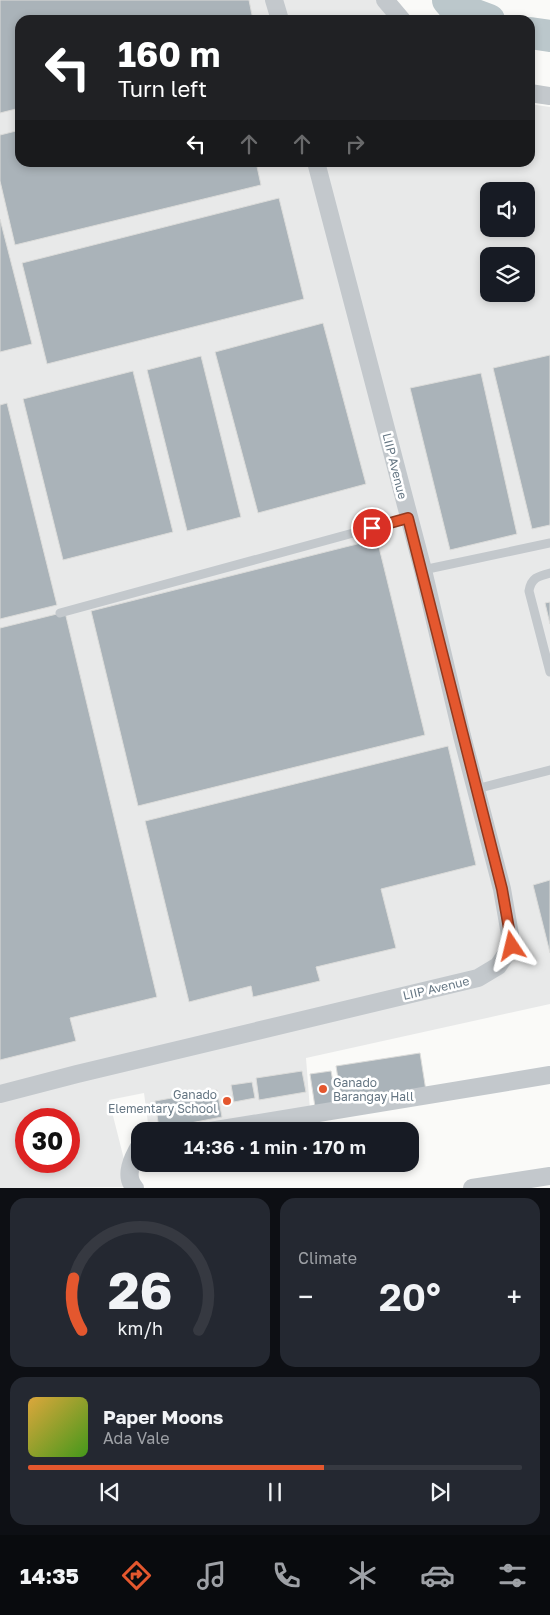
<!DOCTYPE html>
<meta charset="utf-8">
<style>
body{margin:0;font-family:"Golos Text",sans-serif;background:#242831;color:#f1f3f6;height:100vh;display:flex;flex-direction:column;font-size:19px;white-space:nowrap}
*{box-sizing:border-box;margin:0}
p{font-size:16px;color:#9ea1a6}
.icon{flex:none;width:28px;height:28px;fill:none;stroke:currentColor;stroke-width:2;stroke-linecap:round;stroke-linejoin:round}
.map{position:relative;height:1188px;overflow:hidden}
.side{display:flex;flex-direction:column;gap:10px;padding:10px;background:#0d0f14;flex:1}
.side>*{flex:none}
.hud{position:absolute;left:15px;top:15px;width:520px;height:152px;border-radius:15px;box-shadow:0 2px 8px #0003;background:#202124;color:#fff;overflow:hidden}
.buttons{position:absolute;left:480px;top:182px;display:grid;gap:10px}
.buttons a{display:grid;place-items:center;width:55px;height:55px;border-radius:10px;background:#171b24;box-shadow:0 2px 8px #0003;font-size:25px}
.speed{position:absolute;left:15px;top:1108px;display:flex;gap:10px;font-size:25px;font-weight:700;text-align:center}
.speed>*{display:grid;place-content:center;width:65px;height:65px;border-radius:50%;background:#171b24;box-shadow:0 2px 8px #0003;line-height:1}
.speed .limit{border:8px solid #d22;background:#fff;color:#111}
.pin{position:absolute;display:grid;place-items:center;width:42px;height:42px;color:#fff;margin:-21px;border:2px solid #fff;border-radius:50%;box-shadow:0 1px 5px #0007}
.me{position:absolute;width:55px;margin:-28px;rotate:350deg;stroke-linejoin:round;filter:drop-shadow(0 0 4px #0008)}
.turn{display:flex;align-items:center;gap:18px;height:105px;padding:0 20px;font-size:22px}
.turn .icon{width:65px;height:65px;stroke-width:2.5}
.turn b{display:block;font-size:35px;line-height:42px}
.lanes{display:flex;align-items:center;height:48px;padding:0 20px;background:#0003;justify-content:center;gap:25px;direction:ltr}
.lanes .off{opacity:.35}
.big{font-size:38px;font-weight:600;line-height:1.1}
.side .widget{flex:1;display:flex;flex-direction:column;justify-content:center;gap:8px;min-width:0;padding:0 18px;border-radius:15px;background:#242831}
.side .dial{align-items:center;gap:0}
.dial svg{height:130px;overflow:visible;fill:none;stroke:#363941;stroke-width:7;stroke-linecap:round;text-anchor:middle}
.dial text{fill:#f1f3f6;stroke:none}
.song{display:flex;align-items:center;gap:15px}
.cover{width:60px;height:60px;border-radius:8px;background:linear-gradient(135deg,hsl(40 70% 55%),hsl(100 70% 35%))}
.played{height:5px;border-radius:2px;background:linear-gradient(90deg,#e4572e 60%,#363941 60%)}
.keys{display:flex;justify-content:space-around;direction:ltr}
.heat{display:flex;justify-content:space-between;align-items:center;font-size:28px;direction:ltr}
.side .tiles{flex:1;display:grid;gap:10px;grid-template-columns:1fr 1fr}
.widget:last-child{grid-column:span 2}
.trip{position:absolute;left:131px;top:1122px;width:288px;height:50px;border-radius:15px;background:#171b24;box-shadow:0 2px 8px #0003;font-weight:600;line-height:50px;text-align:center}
.tabs{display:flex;height:80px;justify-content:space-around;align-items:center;background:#090b0e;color:#9ea1a6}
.tabs .icon{width:35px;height:35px}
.tabs .current{color:#e4572e}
.tabs b{font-size:22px;color:#f1f3f6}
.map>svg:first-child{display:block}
.built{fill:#e8e9e9;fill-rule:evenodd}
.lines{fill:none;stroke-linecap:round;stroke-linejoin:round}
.river{stroke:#bbc7cb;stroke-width:32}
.building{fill:#aab3b9;stroke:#dcdcda}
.lane{stroke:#c3c8cc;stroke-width:9}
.street{stroke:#c3c8cc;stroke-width:18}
.route-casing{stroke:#94391e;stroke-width:12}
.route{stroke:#e4572e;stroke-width:9}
.poi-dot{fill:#e4572e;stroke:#fff;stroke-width:2}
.labels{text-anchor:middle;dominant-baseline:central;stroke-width:5;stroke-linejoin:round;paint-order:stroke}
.street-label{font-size:12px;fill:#657683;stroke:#fff}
.poi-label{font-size:12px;fill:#657683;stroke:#fff;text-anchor:start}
</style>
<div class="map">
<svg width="550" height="1188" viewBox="0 0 550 1188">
<rect width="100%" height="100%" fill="#fafaf8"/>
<path class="built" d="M0,0h377l19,20h-376v142h510v-59l6,2 14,2v897l-244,54 4,52 -151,21h-10l-5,-38 -35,7 22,87 -131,1zM489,191h37v38h-37zM489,256h37v38h-37zM26,1119h43v42h-43z"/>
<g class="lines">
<g class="river">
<polyline points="448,0 454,7 489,20"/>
<polyline points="530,33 550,36"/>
</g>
</g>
<g class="building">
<polygon points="0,0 249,0 253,20 20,20 20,108 0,113"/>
<polygon points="20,130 20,162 256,162 261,185 15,245 0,181 0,135"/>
<polygon points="279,198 304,299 47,364 22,263"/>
<polygon points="0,219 32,344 0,352"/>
<polygon points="323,323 366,484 258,513 215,352"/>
<polygon points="550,355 550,525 532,529 493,368"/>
<polygon points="201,356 241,517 187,531 147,370"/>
<polygon points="133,371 173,532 63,560 23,399"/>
<polygon points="481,373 517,534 450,550 410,388"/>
<polygon points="7,403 57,605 0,619 0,405"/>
<polygon points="377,539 425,735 138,806 91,611"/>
<polygon points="550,602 550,624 545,603"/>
<polygon points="65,612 157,997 70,1018 76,1041 0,1060 0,628"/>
<polygon points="448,746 476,865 381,889 396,948 316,967 320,981 253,997 251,986 189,1002 145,821"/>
<polygon points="550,880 550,953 533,885"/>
<polygon points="420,1053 426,1091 342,1104 336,1066"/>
<polygon points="302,1071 306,1092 259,1100 256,1078"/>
<polygon points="331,1071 337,1104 315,1107 310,1074"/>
<polygon points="252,1082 255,1098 234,1102 231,1085"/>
<polygon points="217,1090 222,1117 159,1129 155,1101"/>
</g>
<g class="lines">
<g class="lane">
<polyline points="423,570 550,543"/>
<path d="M550,573c-12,3 -19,5 -21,18l21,81"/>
<polyline points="60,613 408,518"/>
<polyline points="476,789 550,770"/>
</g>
<g class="street">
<polyline points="274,0 280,20"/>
<polyline points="385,0 402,20"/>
<polyline points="530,93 550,96"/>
<polyline points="0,1094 77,1074 478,978 498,966 512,946 502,889 462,736 423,570 316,162"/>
<polyline points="210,1131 550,1075"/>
<path d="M135,1188c-12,-12 -2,-31 5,-43"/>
<polyline points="472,1188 550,1176"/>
</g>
</g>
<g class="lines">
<g class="route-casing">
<polyline id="route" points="372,528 408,518 502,889 512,946"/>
</g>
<use href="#route" class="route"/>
</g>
<g class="poi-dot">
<circle cx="323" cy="1089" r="5"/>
<circle cx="227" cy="1101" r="5"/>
</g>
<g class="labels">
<g class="street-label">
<text transform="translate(395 466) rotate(76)">LIIP Avenue</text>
<text transform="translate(436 988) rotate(-13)">LIIP Avenue</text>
</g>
<g class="poi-label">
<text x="333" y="1082">Ganado<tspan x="333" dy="14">Barangay Hall</tspan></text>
<text x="217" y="1094" text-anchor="end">Ganado<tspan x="217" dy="14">Elementary School</tspan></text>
</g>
</g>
</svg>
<div class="buttons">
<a><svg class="icon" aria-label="sound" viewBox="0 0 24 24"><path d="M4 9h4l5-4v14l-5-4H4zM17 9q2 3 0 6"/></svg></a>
<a><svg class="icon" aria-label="layers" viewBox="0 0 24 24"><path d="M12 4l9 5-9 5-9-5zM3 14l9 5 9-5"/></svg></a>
</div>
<div class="speed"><div class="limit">30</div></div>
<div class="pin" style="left:372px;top:528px;background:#d93025"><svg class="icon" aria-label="arrive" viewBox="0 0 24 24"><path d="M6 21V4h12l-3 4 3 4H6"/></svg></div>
<svg class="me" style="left:512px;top:946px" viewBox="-20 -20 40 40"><path d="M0-17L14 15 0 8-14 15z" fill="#e4572e" stroke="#fff" stroke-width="4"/></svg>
<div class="trip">14:36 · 1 min · 170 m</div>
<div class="hud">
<div class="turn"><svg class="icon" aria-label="left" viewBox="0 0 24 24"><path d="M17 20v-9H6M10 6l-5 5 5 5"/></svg><div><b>160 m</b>Turn left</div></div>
<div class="lanes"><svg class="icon" aria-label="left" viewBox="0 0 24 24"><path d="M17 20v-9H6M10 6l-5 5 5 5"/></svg><svg class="icon off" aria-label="ahead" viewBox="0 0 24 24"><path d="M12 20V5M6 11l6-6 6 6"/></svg><svg class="icon off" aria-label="ahead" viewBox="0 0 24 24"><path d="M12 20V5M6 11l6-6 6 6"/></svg><svg class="icon off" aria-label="right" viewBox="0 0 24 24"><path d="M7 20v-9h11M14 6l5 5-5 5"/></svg></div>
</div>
</div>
<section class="side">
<div class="tiles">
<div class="widget dial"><svg viewBox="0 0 100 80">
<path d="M14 69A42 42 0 1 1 86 69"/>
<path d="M14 69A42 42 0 0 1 9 37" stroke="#e4572e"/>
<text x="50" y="56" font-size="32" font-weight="700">26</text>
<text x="50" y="72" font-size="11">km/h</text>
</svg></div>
<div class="widget"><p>Climate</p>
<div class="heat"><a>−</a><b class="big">20°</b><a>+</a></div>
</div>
<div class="widget">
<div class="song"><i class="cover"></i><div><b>Paper Moons</b><p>Ada Vale</p></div></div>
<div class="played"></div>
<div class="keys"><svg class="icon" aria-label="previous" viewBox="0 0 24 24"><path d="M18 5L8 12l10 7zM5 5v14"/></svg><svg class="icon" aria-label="pause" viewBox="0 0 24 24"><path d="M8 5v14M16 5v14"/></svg><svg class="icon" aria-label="next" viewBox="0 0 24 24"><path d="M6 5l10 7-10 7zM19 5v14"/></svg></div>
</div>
</div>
</section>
<nav class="tabs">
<b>14:35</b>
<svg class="icon current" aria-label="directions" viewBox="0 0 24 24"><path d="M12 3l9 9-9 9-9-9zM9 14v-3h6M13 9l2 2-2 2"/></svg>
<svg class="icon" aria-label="music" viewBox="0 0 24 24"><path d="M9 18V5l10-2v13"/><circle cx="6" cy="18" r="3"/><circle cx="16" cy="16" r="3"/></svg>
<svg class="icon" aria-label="phone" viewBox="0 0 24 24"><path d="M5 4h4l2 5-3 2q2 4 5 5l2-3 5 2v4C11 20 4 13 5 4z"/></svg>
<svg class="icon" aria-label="climate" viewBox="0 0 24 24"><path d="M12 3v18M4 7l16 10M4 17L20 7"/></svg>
<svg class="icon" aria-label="car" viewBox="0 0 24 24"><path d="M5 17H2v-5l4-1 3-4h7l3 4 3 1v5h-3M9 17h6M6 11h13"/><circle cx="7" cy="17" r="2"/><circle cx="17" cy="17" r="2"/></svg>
<svg class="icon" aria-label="filters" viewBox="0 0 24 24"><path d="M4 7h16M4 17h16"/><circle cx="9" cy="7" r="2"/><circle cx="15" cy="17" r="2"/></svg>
</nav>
